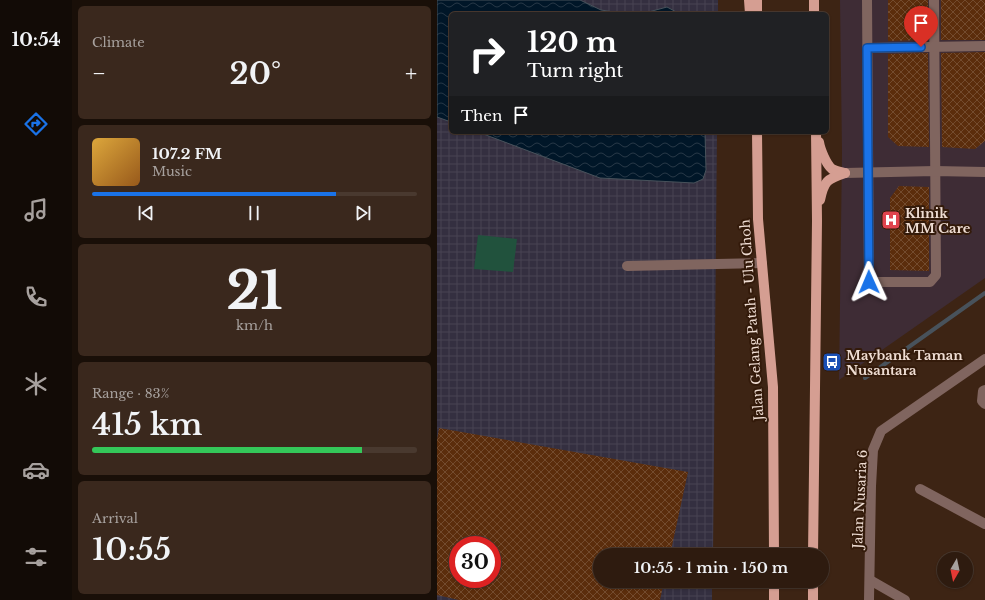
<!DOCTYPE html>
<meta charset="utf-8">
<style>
body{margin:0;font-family:"Libre Baskerville",serif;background:#3a281d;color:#f1f3f6;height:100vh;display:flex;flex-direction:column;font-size:15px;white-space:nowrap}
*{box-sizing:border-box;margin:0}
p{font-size:13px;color:#a7a19e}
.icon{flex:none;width:22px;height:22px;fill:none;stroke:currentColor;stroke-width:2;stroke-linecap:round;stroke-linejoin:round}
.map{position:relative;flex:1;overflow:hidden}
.drawer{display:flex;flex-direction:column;gap:6px;padding:6px;background:#190f08;width:365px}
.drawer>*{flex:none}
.hud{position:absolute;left:12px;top:12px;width:380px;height:122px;border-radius:6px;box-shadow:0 1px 3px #0004,0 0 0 1px #49392f;background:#202124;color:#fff;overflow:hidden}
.needle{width:26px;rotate:189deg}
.controls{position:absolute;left:500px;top:552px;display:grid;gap:8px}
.controls a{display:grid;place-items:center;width:36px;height:36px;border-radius:50%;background:#2e1b0f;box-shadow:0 1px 3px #0004,0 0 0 1px #49392f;font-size:20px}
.speed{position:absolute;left:12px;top:536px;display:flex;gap:8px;font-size:20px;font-weight:700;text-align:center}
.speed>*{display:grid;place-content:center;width:52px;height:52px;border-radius:50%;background:#2e1b0f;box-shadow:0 1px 3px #0004,0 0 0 1px #49392f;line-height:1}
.speed .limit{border:6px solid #d22;background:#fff;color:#111}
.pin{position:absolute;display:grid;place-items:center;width:34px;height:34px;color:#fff;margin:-41px -17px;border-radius:50% 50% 50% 0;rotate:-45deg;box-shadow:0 0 4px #0007}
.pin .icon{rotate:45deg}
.me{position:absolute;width:44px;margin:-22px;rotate:359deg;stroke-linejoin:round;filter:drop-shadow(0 0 3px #0008)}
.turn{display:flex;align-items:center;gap:14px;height:84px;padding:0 12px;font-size:18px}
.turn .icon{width:52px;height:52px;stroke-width:2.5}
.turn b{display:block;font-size:28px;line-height:34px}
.then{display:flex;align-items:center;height:38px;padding:0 12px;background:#0003;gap:8px;font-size:15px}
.big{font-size:30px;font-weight:600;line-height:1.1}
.drawer .widget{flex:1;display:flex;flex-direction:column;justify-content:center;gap:6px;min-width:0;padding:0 14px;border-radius:6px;background:#3a281d}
.drawer .dial{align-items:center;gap:0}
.dial b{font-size:52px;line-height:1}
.song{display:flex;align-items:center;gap:12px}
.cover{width:48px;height:48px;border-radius:6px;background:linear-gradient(135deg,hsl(40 70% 55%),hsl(30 70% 35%))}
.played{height:4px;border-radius:2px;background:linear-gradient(90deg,#1a73e8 75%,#49392f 75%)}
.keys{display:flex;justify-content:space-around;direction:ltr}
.heat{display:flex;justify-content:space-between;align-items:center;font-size:22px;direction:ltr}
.charge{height:6px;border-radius:3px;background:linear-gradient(90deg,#34c759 83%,#49392f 0)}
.trip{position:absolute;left:156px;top:548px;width:236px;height:40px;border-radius:20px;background:#2e1b0f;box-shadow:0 1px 3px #0004,0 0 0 1px #49392f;font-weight:600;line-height:40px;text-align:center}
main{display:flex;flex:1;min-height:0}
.tab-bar{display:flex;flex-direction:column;width:72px;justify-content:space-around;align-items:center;background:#120b06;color:#a7a19e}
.tab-bar .icon{width:28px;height:28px}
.tab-bar .on{color:#1a73e8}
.tab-bar b{font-size:18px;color:#f1f3f6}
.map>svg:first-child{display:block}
.commercial{fill:#3e2c35}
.industrial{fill:url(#industrial-grid);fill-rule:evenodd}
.pitch{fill:#21523d}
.water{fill:url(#water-waves);stroke:#48525b}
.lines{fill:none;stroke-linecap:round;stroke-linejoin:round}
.stream{stroke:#48525b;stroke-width:4}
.building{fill:url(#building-cross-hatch);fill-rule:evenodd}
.minor{stroke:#80655f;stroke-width:10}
.major{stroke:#d59e92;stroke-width:10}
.route-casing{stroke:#114b97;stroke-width:10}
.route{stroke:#1a73e8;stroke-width:7}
.labels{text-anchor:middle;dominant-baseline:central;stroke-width:4;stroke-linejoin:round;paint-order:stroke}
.poi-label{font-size:13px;font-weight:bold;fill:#efddd3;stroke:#331a0a;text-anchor:start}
.street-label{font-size:13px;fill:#efddd3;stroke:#331a0a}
</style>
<main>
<nav class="tab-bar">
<b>10:54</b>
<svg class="icon on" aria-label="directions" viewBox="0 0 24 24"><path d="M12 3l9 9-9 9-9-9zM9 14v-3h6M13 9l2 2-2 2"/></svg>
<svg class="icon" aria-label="music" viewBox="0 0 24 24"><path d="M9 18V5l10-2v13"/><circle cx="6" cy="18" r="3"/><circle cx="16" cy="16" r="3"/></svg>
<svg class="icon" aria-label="phone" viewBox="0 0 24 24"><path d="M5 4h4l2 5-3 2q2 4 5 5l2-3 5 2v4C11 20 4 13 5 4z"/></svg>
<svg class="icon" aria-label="climate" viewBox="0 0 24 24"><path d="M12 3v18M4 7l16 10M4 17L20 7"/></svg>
<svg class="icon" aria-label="car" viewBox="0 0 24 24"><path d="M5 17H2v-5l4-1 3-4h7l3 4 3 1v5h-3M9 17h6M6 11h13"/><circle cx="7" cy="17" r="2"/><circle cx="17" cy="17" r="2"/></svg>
<svg class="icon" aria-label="filters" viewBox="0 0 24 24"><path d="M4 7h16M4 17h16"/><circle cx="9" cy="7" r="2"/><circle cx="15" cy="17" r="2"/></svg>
</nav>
<section class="drawer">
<div class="widget"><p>Climate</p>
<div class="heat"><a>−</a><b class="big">20°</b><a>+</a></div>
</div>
<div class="widget">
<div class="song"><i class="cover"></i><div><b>107.2 FM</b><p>Music</p></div></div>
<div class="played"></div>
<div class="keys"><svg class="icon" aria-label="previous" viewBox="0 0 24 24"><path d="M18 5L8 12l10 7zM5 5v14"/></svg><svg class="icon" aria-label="pause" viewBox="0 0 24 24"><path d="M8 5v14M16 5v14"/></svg><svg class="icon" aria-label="next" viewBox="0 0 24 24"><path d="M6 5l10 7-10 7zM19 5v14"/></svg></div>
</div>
<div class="widget dial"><b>21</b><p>km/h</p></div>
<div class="widget"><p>Range · 83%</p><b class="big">415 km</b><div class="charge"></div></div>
<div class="widget"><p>Arrival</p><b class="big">10:55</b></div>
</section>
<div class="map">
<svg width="548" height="600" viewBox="0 0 548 600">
<defs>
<pattern id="industrial-grid" width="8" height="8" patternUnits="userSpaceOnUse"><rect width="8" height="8" fill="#342f40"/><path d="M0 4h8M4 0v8" fill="none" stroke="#484352"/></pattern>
<pattern id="water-waves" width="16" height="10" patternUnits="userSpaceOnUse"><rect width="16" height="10" fill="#001628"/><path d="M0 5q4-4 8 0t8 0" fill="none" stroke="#263746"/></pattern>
<pattern id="building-cross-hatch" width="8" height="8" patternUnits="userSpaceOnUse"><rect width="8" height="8" fill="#5b2d0c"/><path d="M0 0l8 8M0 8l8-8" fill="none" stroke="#734b2e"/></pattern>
</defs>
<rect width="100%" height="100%" fill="#3d2414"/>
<polygon class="commercial" points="403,0 548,0 548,278 402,380 405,153"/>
<path class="industrial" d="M0,0h281v14h-267v118h266l-4,423h-113v26h112v19h-275zM21,545h34v34h-34z"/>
<polygon class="pitch" points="41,235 80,239 76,272 37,269"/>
<g class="water">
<polygon points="0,0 143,0 164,10 190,14 14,14 14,122 0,117"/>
<polygon points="230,7 243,14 204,14"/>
<polygon points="41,132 268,132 269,170 266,179 257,183 163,178"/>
</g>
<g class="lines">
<polyline class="stream" points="428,378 548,293"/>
</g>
<g class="building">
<polygon points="451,0 491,0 491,40 451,41"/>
<rect x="504" y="0" width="44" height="40"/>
<polygon points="548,52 548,141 538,149 505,147 504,53"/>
<polygon points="491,53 492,147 461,146 451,137 451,54"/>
<polygon points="462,186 492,187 492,271 453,270 453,198"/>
<path d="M2,428l249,44 -18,83h-70v26h64l-4,19h-201l-22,-5v-155zM21,545h34v34h-34z"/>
</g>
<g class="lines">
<g class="minor">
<polyline points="430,0 432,282 493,282 499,275 497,0"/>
<polyline points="430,48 548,46"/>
<polyline points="408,173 498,171 548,172"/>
<polyline points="190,266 325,263"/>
<polyline points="548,390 546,391 545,401 548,404"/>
<polyline points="483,489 548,524"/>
<polyline points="433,580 468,600"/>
<polyline points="432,600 434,486 436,450 444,431 548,359"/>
</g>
<g class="major">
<polyline points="312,0 313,14"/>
<polyline points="377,0 377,14"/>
<polyline points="320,14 320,0"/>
<polyline points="320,132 321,219 336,387 337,555"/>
<path d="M382,142c1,7 7,22 13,27 3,2 9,3 13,4"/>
<path d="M383,200c4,-19 7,-21 25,-27"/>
<polyline points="376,555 380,221 379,132"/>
<polyline points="337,581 337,600"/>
<polyline points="376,600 376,581"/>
</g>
</g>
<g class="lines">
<g class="route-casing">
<polyline id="route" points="432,282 430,48 484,47"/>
</g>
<use href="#route" class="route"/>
</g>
<defs>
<g id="hospital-square" transform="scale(1)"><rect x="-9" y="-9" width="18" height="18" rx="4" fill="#e0444e" stroke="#331a0a"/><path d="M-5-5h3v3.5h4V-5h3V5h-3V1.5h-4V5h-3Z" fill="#fff"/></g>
<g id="bus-square" transform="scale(1)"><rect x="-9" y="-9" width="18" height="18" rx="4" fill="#1a4fb4" stroke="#331a0a"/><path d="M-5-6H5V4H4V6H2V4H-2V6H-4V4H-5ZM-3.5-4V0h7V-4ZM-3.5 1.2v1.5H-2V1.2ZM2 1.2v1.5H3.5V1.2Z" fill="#fff"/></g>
</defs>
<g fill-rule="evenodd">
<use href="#hospital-square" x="454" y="220"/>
<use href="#bus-square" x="395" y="362"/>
</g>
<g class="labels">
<g class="poi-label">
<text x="468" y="213">Klinik<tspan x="468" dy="15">MM Care</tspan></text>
<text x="409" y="355">Maybank Taman<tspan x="409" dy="15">Nusantara</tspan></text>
</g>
<g class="street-label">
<text transform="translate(315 320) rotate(-94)">Jalan Gelang Patah - Ulu Choh</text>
<text transform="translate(423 499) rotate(-87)">Jalan Nusaria 6</text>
</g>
</g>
</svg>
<div class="controls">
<a><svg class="needle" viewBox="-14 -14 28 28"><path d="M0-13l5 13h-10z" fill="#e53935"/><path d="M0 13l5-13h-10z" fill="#a7a19e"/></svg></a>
</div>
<div class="speed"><div class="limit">30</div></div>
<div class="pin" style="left:484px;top:47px;background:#d93025"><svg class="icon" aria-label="arrive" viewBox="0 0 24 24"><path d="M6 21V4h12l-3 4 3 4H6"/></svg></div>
<svg class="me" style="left:432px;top:282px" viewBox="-20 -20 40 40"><path d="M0-17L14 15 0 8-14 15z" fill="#1a73e8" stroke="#fff" stroke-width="4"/></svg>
<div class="trip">10:55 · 1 min · 150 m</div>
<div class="hud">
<div class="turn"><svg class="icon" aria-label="right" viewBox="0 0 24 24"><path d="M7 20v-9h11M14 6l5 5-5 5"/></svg><div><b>120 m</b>Turn right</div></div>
<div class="then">Then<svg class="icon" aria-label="arrive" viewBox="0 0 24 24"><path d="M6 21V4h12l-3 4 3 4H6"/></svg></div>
</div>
</div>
</main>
